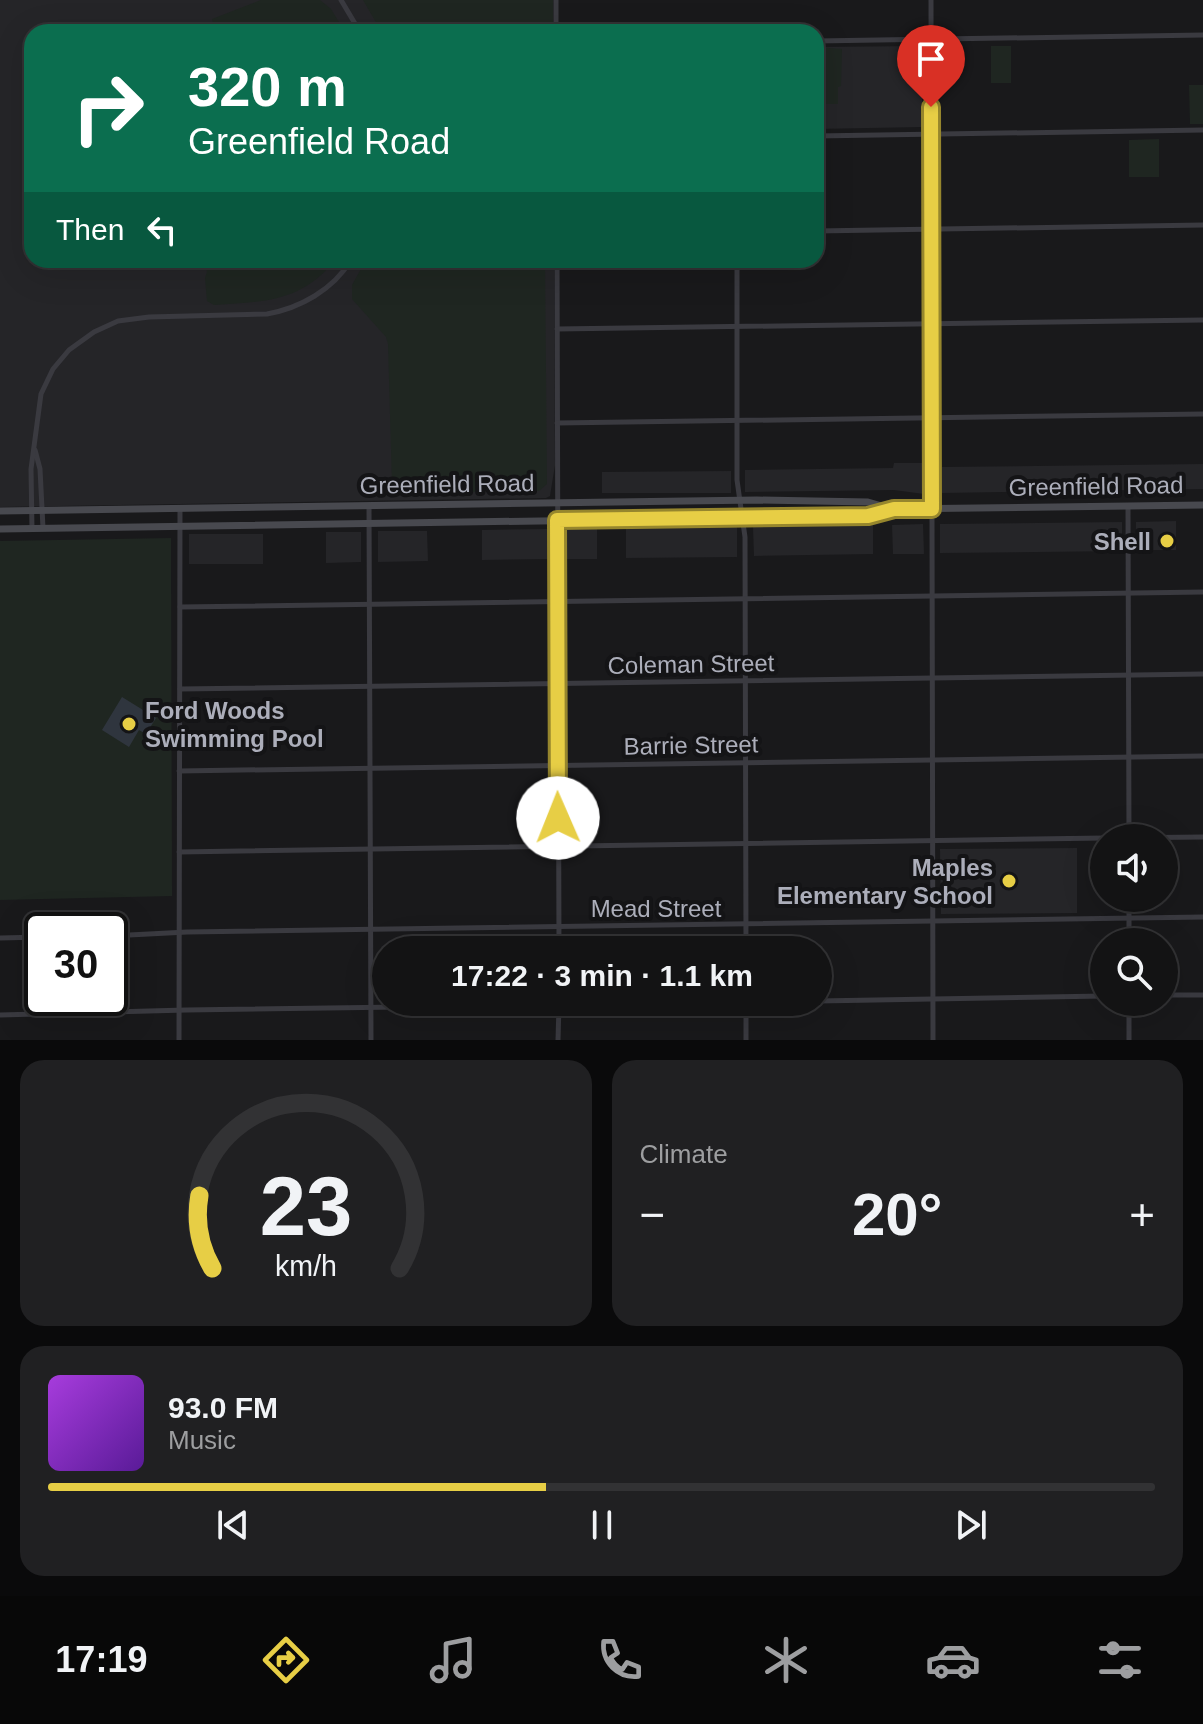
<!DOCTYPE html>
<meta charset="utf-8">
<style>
body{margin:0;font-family:Arial,sans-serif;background:#202022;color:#f1f3f6;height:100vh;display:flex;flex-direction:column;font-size:30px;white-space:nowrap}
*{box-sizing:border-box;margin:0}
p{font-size:26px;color:#9d9ea0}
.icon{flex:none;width:44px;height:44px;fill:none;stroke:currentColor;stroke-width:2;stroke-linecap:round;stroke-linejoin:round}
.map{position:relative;height:1040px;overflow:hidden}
.sheet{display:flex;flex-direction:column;gap:20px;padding:20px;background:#0a0a0b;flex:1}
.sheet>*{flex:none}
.top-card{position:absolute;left:24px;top:24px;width:800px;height:244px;border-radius:24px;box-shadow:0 8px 32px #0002,0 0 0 2px #323234;background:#0b6e4f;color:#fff;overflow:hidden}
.controls{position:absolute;left:1090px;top:824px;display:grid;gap:16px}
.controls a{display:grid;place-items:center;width:88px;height:88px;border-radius:50%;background:#131314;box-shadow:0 8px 32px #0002,0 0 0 2px #323234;font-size:40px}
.speed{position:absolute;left:24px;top:912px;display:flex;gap:16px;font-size:40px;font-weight:700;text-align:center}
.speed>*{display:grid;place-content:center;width:104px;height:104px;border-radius:50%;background:#131314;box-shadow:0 8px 32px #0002,0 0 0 2px #323234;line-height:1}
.speed .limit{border:4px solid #111;border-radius:12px;background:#fff;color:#111}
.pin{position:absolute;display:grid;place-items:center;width:68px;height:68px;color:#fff;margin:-82px -34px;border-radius:50% 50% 50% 0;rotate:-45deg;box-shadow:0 0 8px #0007}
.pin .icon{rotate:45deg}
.me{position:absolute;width:88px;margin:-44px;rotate:359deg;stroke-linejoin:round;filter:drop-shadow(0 0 6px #0008)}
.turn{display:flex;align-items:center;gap:28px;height:168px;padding:0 32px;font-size:36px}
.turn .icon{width:104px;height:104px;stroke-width:2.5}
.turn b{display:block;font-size:56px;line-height:68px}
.then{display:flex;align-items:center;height:76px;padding:0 32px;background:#0003;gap:16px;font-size:30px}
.big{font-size:60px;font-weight:800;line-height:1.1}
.sheet .widget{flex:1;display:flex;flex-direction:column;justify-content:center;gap:12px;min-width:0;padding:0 28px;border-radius:24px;background:#202022}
.sheet .dial{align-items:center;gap:0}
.dial svg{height:208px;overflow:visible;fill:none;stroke:#323234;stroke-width:7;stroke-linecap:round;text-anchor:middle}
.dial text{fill:#f1f3f6;stroke:none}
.song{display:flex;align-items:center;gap:24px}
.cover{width:96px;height:96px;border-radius:12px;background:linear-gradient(135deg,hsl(280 70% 55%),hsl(270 70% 35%))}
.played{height:8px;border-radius:4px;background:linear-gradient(90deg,#e7ce45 45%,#323234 45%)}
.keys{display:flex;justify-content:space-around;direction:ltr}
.heat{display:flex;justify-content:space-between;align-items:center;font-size:44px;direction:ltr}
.sheet .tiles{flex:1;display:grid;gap:20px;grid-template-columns:1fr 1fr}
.widget:last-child{grid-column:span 2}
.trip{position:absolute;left:372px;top:936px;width:460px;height:80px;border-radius:40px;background:#131314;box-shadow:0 8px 32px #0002,0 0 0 2px #323234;font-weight:800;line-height:80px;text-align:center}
.tabs{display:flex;height:128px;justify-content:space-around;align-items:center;background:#080808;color:#9d9ea0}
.tabs .icon{width:56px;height:56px}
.tabs .current{color:#e7ce45}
.tabs b{font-size:36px;color:#f1f3f6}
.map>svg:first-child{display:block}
.built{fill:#252528}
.green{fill:#1f2621}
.water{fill:#2f353e}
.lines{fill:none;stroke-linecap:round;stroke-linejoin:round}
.street{stroke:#3a3a40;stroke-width:5}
.secondary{stroke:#48494f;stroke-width:7}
.route-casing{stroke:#96862d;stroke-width:20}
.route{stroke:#e7ce45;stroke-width:14}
.poi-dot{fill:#e7ce45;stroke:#141416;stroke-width:3}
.labels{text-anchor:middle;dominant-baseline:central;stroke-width:8;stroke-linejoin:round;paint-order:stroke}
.street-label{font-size:24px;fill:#acaeba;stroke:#141416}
.poi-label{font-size:24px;font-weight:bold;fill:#acaeba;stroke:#141416;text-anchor:end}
</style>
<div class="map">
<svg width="1203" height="1040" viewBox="0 0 1203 1040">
<rect width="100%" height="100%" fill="#19191b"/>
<g class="built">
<polygon points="0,0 553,0 553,32 32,32 32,260 554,260 555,465 550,496 546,498 0,507"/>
<polygon points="922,46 922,127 816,129 816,47"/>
<polygon points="894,463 923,463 924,494 894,490 745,492 745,470 893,468"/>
<polygon points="1203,464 1203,489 942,493 942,467"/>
<polygon points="731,471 731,493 602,493 602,472"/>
<polygon points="1176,521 1176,550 1136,550 1136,522"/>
<polygon points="1122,522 1122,551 940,553 940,524"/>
<polygon points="923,524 924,554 893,554 892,525"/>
<polygon points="873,525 873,554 754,556 753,527"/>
<polygon points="737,527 737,557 626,558 626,528"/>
<polygon points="548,529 549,559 482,560 482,530"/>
<rect x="567" y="529" width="30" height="30"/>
<polygon points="378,531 427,531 428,561 378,562"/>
<polygon points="326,532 361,532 361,562 326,563"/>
<rect x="189" y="534" width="74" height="30"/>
<polygon points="1077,848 1077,913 941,914 940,849"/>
</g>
<g class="green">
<polygon points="261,0 320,0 331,9 345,32 216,32 212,19"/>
<polygon points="363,0 553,0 553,32 378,32 377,24"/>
<rect x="991" y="46" width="20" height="37"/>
<polygon points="816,47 842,49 841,86 838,87 838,104 818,104 818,129"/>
<polygon points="1189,85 1203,85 1203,124 1190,124"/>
<polygon points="1159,139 1159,177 1129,177 1129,140"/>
<path d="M204,260h131c-33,42 -72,42 -121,45l-7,-4 -2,-23 2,-6z"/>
<polygon points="366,260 545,260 547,484 539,491 405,493 392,485 388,344 386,337 352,299 352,285"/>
<polygon points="171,538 172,896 0,900 0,541"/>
</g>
<polygon class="water" points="122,697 156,718 146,734 139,730 129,747 102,730"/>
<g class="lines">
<g class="street">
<polyline points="341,0 360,32"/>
<polyline points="556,0 556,32"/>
<polyline points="931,0 933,1040"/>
<polyline points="816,41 1203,35"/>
<polyline points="816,136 1203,130"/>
<polyline points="816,231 1203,225"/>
<polyline points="557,260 559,950"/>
<polyline points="737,260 737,480 745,537 746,950"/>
<polyline points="557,329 1203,320"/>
<polyline points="557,423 1203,414"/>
<polyline points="35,450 40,469 43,528"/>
<polyline points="369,505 371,1040"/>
<polyline points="1128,506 1129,838"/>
<path d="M32,529l-1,-60 10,-75 12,-25 16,-19 25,-18 24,-11 31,-4 118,-3c33,-6 66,-24 84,-54"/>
<polyline points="180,607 1203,592"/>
<polyline points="180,689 1203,674"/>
<polyline points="179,771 1203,756"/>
<polyline points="1109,838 1203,837"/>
<polyline points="179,852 1104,838"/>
<polyline points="1129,898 1129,942"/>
<polyline points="110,936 187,932 1203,917"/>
<polyline points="0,938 42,937"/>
<polyline points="1164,995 1203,995"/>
<polyline points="818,1001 1104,996"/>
<polyline points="1129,1002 1129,1040"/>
<polyline points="0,1015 186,1010 766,1002"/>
<polyline points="179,1040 180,508"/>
<polyline points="558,1040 559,1005"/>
<polyline points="746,1040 746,1002"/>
</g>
<g class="secondary">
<polyline points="0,511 757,500 868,502 892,509"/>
<polyline points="0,529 868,516 894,509 1203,505"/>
</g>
</g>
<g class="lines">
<g class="route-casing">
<polyline id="route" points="558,818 557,520 868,516 894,509 932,509 931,107"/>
</g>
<use href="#route" class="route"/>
</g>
<g class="poi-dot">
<circle cx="1167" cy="541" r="8"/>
<circle cx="129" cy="724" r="8"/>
<circle cx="1009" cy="881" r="8"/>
</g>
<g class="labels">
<g class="street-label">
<text transform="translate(447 484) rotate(-1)">Greenfield Road</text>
<text transform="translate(1096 486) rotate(-1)">Greenfield Road</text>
<text transform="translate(691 664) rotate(-1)">Coleman Street</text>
<text transform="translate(691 745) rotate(-1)">Barrie Street</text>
<text x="656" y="908">Mead Street</text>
</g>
<g class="poi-label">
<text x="1151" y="541">Shell</text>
<text x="145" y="710" text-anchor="start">Ford Woods<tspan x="145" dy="28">Swimming Pool</tspan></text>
<text x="993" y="867">Maples<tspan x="993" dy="28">Elementary School</tspan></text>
</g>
</g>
</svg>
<div class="controls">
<a><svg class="icon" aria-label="sound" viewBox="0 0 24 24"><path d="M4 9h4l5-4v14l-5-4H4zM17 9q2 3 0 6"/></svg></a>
<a><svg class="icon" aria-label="search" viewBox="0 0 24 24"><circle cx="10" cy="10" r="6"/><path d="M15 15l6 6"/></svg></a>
</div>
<div class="speed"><div class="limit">30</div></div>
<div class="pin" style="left:931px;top:107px;background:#d93025"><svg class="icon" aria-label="arrive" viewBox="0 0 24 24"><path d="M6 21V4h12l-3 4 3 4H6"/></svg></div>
<svg class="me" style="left:558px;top:818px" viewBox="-20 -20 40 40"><circle r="19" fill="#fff"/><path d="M0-13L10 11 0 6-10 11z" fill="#e7ce45"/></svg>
<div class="trip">17:22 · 3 min · 1.1 km</div>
<div class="top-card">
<div class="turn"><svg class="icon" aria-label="right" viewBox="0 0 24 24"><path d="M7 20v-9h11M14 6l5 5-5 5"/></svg><div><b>320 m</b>Greenfield Road</div></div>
<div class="then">Then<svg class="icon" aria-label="left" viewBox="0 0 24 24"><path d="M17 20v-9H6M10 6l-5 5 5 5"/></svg></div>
</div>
</div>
<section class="sheet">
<div class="tiles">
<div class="widget dial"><svg viewBox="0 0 100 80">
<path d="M14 69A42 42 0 1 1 86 69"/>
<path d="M14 69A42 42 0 0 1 9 41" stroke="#e7ce45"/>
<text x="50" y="56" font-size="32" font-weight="700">23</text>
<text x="50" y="72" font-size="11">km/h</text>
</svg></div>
<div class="widget"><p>Climate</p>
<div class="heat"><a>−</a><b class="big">20°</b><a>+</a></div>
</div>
<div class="widget">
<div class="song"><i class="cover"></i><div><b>93.0 FM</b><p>Music</p></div></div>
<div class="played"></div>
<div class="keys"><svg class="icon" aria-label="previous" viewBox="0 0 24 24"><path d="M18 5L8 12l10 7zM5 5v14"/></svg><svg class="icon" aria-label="pause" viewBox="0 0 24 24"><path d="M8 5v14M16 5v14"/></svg><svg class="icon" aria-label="next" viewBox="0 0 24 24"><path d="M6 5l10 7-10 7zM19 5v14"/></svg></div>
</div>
</div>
</section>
<nav class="tabs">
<b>17:19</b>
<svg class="icon current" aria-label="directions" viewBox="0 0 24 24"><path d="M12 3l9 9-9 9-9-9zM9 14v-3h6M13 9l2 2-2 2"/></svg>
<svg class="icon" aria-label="music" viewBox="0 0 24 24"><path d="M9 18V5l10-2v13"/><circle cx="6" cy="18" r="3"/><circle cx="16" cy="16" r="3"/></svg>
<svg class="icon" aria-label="phone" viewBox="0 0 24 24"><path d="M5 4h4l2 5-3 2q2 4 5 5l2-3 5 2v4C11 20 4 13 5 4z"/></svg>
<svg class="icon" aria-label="climate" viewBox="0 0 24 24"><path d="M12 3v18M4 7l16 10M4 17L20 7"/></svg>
<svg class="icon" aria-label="car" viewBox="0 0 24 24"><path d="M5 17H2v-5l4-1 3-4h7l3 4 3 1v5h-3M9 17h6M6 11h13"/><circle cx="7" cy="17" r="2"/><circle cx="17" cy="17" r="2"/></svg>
<svg class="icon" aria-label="filters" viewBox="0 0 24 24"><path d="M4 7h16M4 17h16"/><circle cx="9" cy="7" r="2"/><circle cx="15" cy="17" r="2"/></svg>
</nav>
